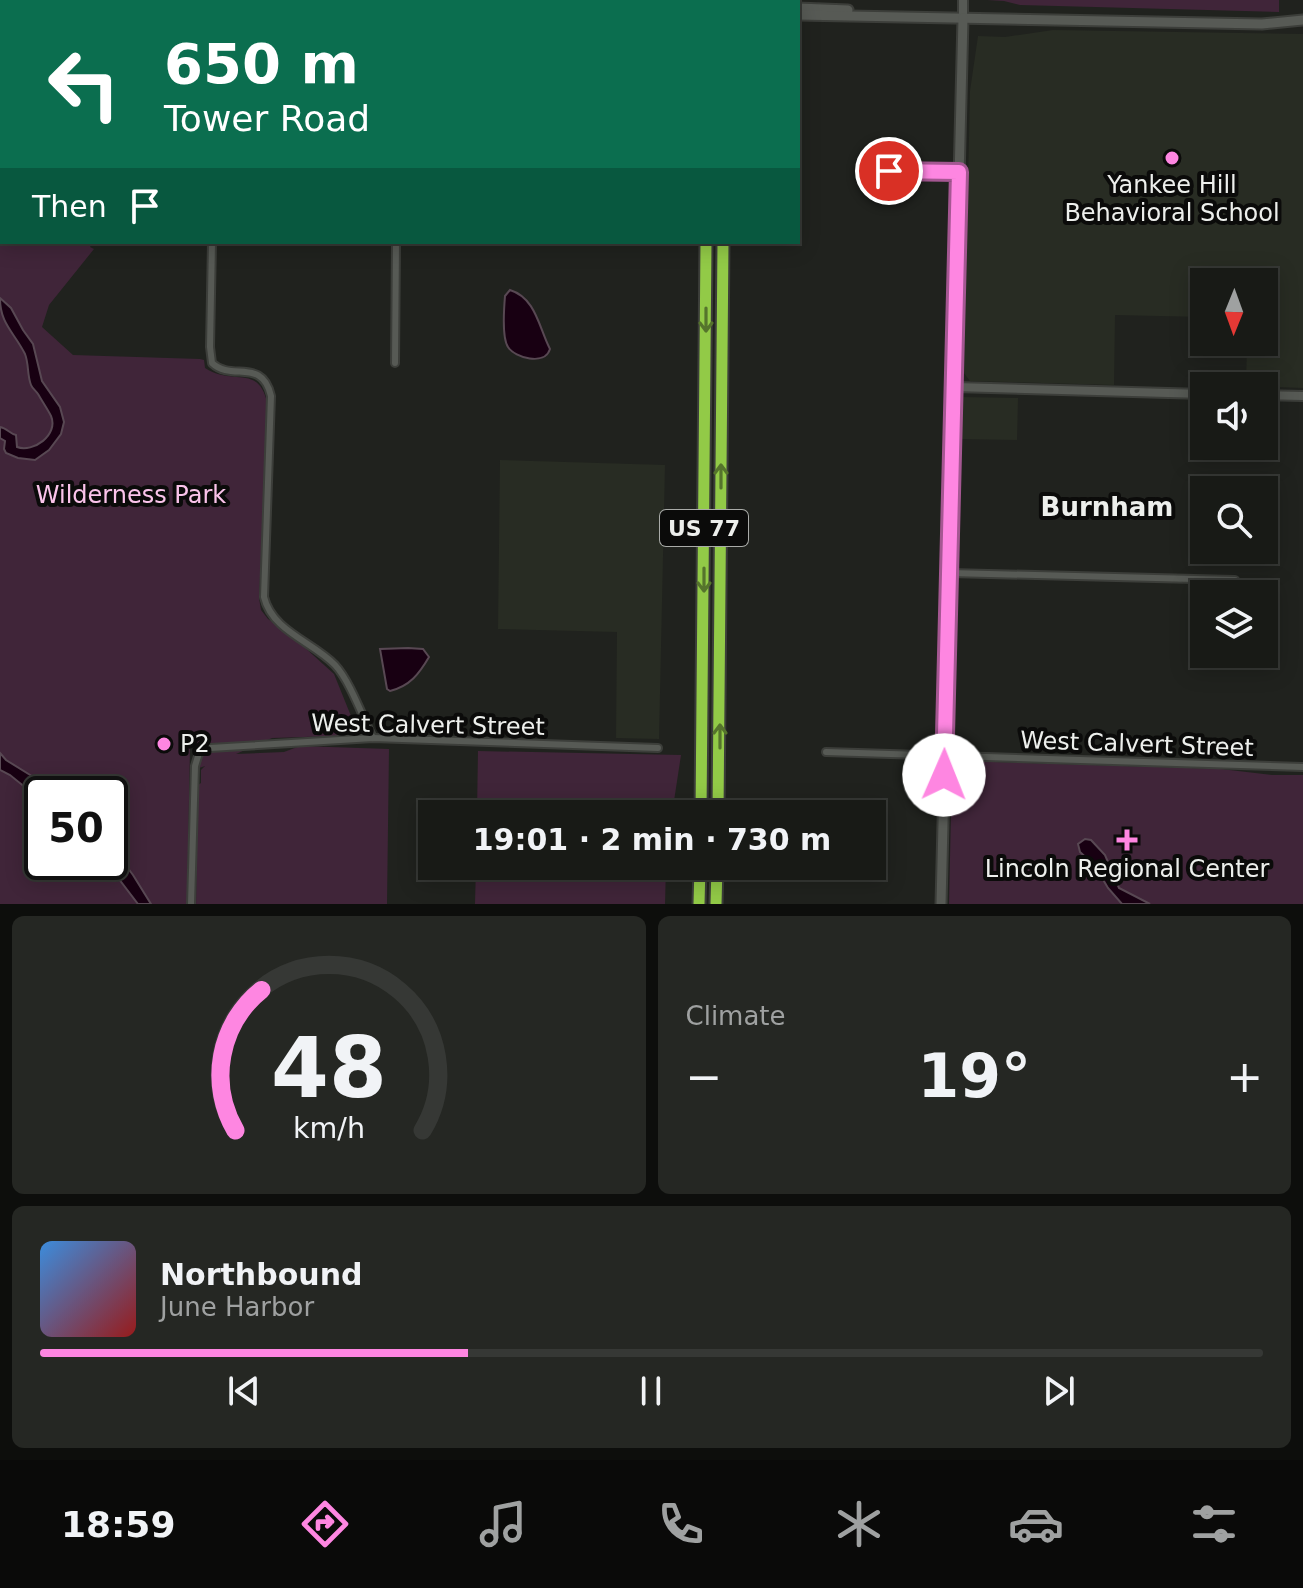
<!DOCTYPE html>
<meta charset="utf-8">
<style>
body{margin:0;font-family:"DejaVu Sans",sans-serif;background:#252723;color:#f1f3f6;height:100vh;display:flex;flex-direction:column;font-size:30px;white-space:nowrap}
*{box-sizing:border-box;margin:0}
p{font-size:26px;color:#9fa1a1}
.icon{flex:none;width:44px;height:44px;fill:none;stroke:currentColor;stroke-width:2;stroke-linecap:round;stroke-linejoin:round}
.map{position:relative;height:904px;overflow:hidden}
.sheet{display:flex;flex-direction:column;gap:12px;padding:12px;background:#0d0e0c;flex:1}
.sheet>*{flex:none}
.guide{position:absolute;left:0px;top:0px;width:800px;height:244px;box-shadow:0 4px 20px #0003,0 0 0 2px #363835;background:#0b6e4f;color:#fff;overflow:hidden}
.needle{width:52px;rotate:181deg}
.buttons{position:absolute;left:1190px;top:268px;display:grid;gap:16px}
.buttons a{display:grid;place-items:center;width:88px;height:88px;border-radius:0px;background:#181a16;box-shadow:0 4px 20px #0003,0 0 0 2px #363835;font-size:40px}
.speed{position:absolute;left:24px;top:776px;display:flex;gap:16px;font-size:40px;font-weight:700;text-align:center}
.speed>*{display:grid;place-content:center;width:104px;height:104px;border-radius:50%;background:#181a16;box-shadow:0 4px 20px #0003,0 0 0 2px #363835;line-height:1}
.speed .limit{border:4px solid #111;border-radius:12px;background:#fff;color:#111}
.pin{position:absolute;display:grid;place-items:center;width:68px;height:68px;color:#fff;margin:-34px;border:4px solid #fff;border-radius:50%;box-shadow:0 2px 8px #0007}
.me{position:absolute;width:88px;margin:-44px;rotate:1deg;stroke-linejoin:round;filter:drop-shadow(0 0 6px #0008)}
.turn{display:flex;align-items:center;gap:28px;height:168px;padding:0 32px;font-size:36px}
.turn .icon{width:104px;height:104px;stroke-width:2.5}
.turn b{display:block;font-size:56px;line-height:68px}
.then{display:flex;align-items:center;height:76px;padding:0 32px;background:#0003;gap:16px;font-size:30px}
.big{font-size:60px;font-weight:700;line-height:1.1}
.sheet .tile{flex:1;display:flex;flex-direction:column;justify-content:center;gap:12px;min-width:0;padding:0 28px;border-radius:12px;background:#252723}
.sheet .dial{align-items:center;gap:0}
.dial svg{height:208px;overflow:visible;fill:none;stroke:#363835;stroke-width:7;stroke-linecap:round;text-anchor:middle}
.dial text{fill:#f1f3f6;stroke:none}
.song{display:flex;align-items:center;gap:24px}
.cover{width:96px;height:96px;border-radius:12px;background:linear-gradient(135deg,hsl(210 70% 55%),hsl(0 70% 35%))}
.played{height:8px;border-radius:4px;background:linear-gradient(90deg,#fe86e1 35%,#363835 35%)}
.keys{display:flex;justify-content:space-around;direction:ltr}
.heat{display:flex;justify-content:space-between;align-items:center;font-size:44px;direction:ltr}
.sheet .tiles{flex:1;display:grid;gap:12px;grid-template-columns:1fr 1fr}
.tile:last-child{grid-column:span 2}
.trip{position:absolute;left:418px;top:800px;width:468px;height:80px;border-radius:0px;background:#181a16;box-shadow:0 4px 20px #0003,0 0 0 2px #363835;font-weight:700;line-height:80px;text-align:center}
.tab-bar{display:flex;height:128px;justify-content:space-around;align-items:center;background:#0a0a09;color:#9fa1a1}
.tab-bar .icon{width:56px;height:56px}
.tab-bar .current{color:#fe86e1}
.tab-bar b{font-size:36px;color:#f1f3f6}
.map>svg:first-child{display:block}
.built{fill:#282c23}
.green{fill:#402539;fill-rule:evenodd}
.water{fill:#180012;stroke:#584853;stroke-width:2}
.lines{fill:none;stroke-linecap:round;stroke-linejoin:round}
.river{stroke:#180012;stroke-width:11}
.minor-casing{stroke:#3c3e3a;stroke-width:10}
.tertiary-casing{stroke:#3c3e3a;stroke-width:12}
.secondary-casing{stroke:#3c3e3a;stroke-width:13}
.trunk-casing{stroke:#3c3e3a;stroke-width:14}
.motorway-casing{stroke:#3c3e3a;stroke-width:15}
.minor{stroke:#575a55;stroke-width:6}
.tertiary{stroke:#575a55;stroke-width:8}
.secondary{stroke:#575a55;stroke-width:9}
.trunk{stroke:#86b44a;stroke-width:10}
.motorway{stroke:#92ca47;stroke-width:11}
.oneway{stroke:#55742c}
.route-casing{stroke:#a55792;stroke-width:20}
.route{stroke:#fe86e1;stroke-width:14}
.poi-dot{fill:#fe86e1;stroke:#0b0b0a;stroke-width:3}
.labels{text-anchor:middle;dominant-baseline:central;stroke-width:8;stroke-linejoin:round;paint-order:stroke}
.shield{fill:#0b0b0a;stroke:#a9aba8;stroke-width:2}
.shield-label{font-size:22px;font-weight:bold;fill:#edefec}
.poi-label{font-size:24px;fill:#edefec;stroke:#0b0b0a}
.park-label{font-size:24px;fill:#fac3ea;stroke:#0b0b0a}
.street-label{font-size:24px;fill:#edefec;stroke:#0b0b0a}
.neighbourhood-label{font-size:26px;font-weight:bold;fill:#edefec;stroke:#0b0b0a}
</style>
<div class="map">
<svg width="1303" height="904" viewBox="0 0 1303 904">
<rect width="100%" height="100%" fill="#20221e"/>
<g class="built">
<polygon points="1053,30 1303,34 1303,388 1246,386 1247,342 1264,342 1264,282 1204,282 1204,317 1115,315 1114,385 970,381 964,373 970,91 978,36 1005,37"/>
<polygon points="960,397 1018,398 1017,440 959,439"/>
<polygon points="500,460 665,465 659,739 616,738 617,632 498,629"/>
</g>
<g class="green">
<polygon points="987,0 1279,0 1279,12 1020,5 1004,1"/>
<path d="M0,185h2v57h91l-3,5 4,2 -45,56 -7,22 31,28 127,4 4,1 1,8c29,19 55,-6 63,39l-9,191 2,12 7,9 24,17 42,38 19,47 -1,4 2,6h-4l-4,4 -10,1 -64,2 -36,16 48,-2 16,-6 89,3 -2,155h-191l2,-119 3,-2v-13l4,-4 -6,2v-23l-9,3 -3,156h-187zM42,794h68v68h-68z"/>
<polygon points="478,751 681,755 672,814 477,814"/>
<polygon points="960,761 1221,769 1272,775 1303,775 1303,904 949,904 952,766 959,766"/>
<polygon points="476,866 666,866 665,904 475,904"/>
</g>
<g class="water">
<path d="M510,290c26,8 29,38 40,59 -5,17 -35,9 -42,-2 -6,-9 -4,-39 -3,-51z"/>
<path d="M0,298l11,10 12,22 10,14 9,37 18,26 4,15 -3,12 -12,16 -14,10 -17,-2 -12,-5 -2,-4 1,-8 -5,-3v-11c7,1 10,7 16,8l1,12c16,6 42,-12 34,-31 -3,-6 -9,-15 -13,-22 -2,-3 -6,-6 -7,-9 -4,-10 -2,-21 -6,-31 -11,-22 -25,-30 -25,-56z"/>
<path d="M408,648l15,1 6,8c-10,17 -19,29 -39,34l-3,-2 -7,-40z"/>
<polygon points="0,753 6,760 35,778 56,794 42,794 42,801 10,775 0,770"/>
<polygon points="1085,839 1091,840 1105,855 1119,888 1150,904 1122,904 1108,888 1095,866 1080,852 1078,844"/>
<polygon points="110,844 133,875 151,904 138,904 106,862 110,862"/>
</g>
<g class="lines">
<g class="river">
<polyline points="34,2 35,0"/>
<polyline points="0,84 2,81"/>
</g>
<g class="minor-casing">
<g id="minor">
<polyline points="218,2 218,0"/>
<polyline points="406,2 406,0"/>
<polyline points="889,171 959,172"/>
<path d="M212,242l-2,105 2,16c20,19 50,-6 59,33l-7,201c8,34 49,45 71,68 15,16 28,53 38,73"/>
<polyline points="395,363 396,242"/>
<polyline points="950,573 1235,580"/>
<polyline points="826,752 1303,767"/>
<polyline points="191,904 195,766 199,753 210,748 373,738 658,748"/>
</g>
</g>
<g class="tertiary-casing">
<g id="tertiary">
<polyline points="963,18 963,0"/>
<polyline points="954,387 1204,394"/>
<polyline points="1264,395 1303,396"/>
</g>
</g>
<g class="secondary-casing">
<g id="secondary">
<polyline points="485,0 538,2"/>
<polyline points="798,8 848,10"/>
<polyline points="798,15 1262,24 1303,20"/>
<polyline points="941,904 963,18"/>
</g>
</g>
<g class="trunk-casing">
<g id="trunk">
<polyline points="708,2 708,0"/>
<polyline points="726,2 726,0"/>
</g>
</g>
<g class="motorway-casing">
<g id="motorway">
<polyline points="701,814 706,242"/>
<polyline points="718,814 723,242"/>
<polyline points="699,904 700,866"/>
<polyline points="716,904 717,866"/>
</g>
</g>
<use href="#minor" class="minor"/>
<use href="#tertiary" class="tertiary"/>
<use href="#secondary" class="secondary"/>
<use href="#trunk" class="trunk"/>
<use href="#motorway" class="motorway"/>
</g>
<defs><path id="oneway-shaft" d="M-6 0H5M1.5-3L5.5 0L1.5 3" fill="none" stroke-width="1.6" stroke-linecap="round" stroke-linejoin="round" transform="scale(2)"/></defs>
<g class="oneway">
<use href="#oneway-shaft" transform="translate(706 320) rotate(90)"/>
<use href="#oneway-shaft" transform="translate(721 476) rotate(-90)"/>
<use href="#oneway-shaft" transform="translate(704 580) rotate(90)"/>
<use href="#oneway-shaft" transform="translate(720 736) rotate(-90)"/>
</g>
<g class="lines">
<g class="route-casing">
<polyline id="route" points="889,171 959,172 944,775"/>
</g>
<use href="#route" class="route"/>
</g>
<g class="poi-dot">
<circle cx="1172" cy="158" r="8"/>
<circle cx="164" cy="744" r="8"/>
<path d="M1123 828h8v8h8v8h-8v8h-8v-8h-8v-8h8z"/>
</g>
<g class="labels">
<rect class="shield" x="660" y="510" width="88" height="36" rx="6"/>
<g class="shield-label">
<text x="704" y="528">US 77</text>
</g>
<g class="poi-label">
<text x="1172" y="185">Yankee Hill<tspan x="1172" dy="28">Behavioral School</tspan></text>
<text x="180" y="744" text-anchor="start">P2</text>
<text x="1127" y="869">Lincoln Regional Center</text>
</g>
<g class="park-label">
<text x="131" y="495">Wilderness Park</text>
</g>
<g class="street-label">
<text transform="translate(428 725) rotate(1)">West Calvert Street</text>
<text transform="translate(1137 744) rotate(2)">West Calvert Street</text>
</g>
<g class="neighbourhood-label">
<text x="1107" y="507">Burnham</text>
</g>
</g>
</svg>
<div class="buttons">
<a><svg class="needle" viewBox="-14 -14 28 28"><path d="M0-13l5 13h-10z" fill="#e53935"/><path d="M0 13l5-13h-10z" fill="#9fa1a1"/></svg></a>
<a><svg class="icon" aria-label="sound" viewBox="0 0 24 24"><path d="M4 9h4l5-4v14l-5-4H4zM17 9q2 3 0 6"/></svg></a>
<a><svg class="icon" aria-label="search" viewBox="0 0 24 24"><circle cx="10" cy="10" r="6"/><path d="M15 15l6 6"/></svg></a>
<a><svg class="icon" aria-label="layers" viewBox="0 0 24 24"><path d="M12 4l9 5-9 5-9-5zM3 14l9 5 9-5"/></svg></a>
</div>
<div class="speed"><div class="limit">50</div></div>
<div class="pin" style="left:889px;top:171px;background:#d93025"><svg class="icon" aria-label="arrive" viewBox="0 0 24 24"><path d="M6 21V4h12l-3 4 3 4H6"/></svg></div>
<svg class="me" style="left:944px;top:775px" viewBox="-20 -20 40 40"><circle r="19" fill="#fff"/><path d="M0-13L10 11 0 6-10 11z" fill="#fe86e1"/></svg>
<div class="trip">19:01 · 2 min · 730 m</div>
<div class="guide">
<div class="turn"><svg class="icon" aria-label="left" viewBox="0 0 24 24"><path d="M17 20v-9H6M10 6l-5 5 5 5"/></svg><div><b>650 m</b>Tower Road</div></div>
<div class="then">Then<svg class="icon" aria-label="arrive" viewBox="0 0 24 24"><path d="M6 21V4h12l-3 4 3 4H6"/></svg></div>
</div>
</div>
<section class="sheet">
<div class="tiles">
<div class="tile dial"><svg viewBox="0 0 100 80">
<path d="M14 69A42 42 0 1 1 86 69"/>
<path d="M14 69A42 42 0 0 1 24 15" stroke="#fe86e1"/>
<text x="50" y="56" font-size="32" font-weight="700">48</text>
<text x="50" y="72" font-size="11">km/h</text>
</svg></div>
<div class="tile"><p>Climate</p>
<div class="heat"><a>−</a><b class="big">19°</b><a>+</a></div>
</div>
<div class="tile">
<div class="song"><i class="cover"></i><div><b>Northbound</b><p>June Harbor</p></div></div>
<div class="played"></div>
<div class="keys"><svg class="icon" aria-label="previous" viewBox="0 0 24 24"><path d="M18 5L8 12l10 7zM5 5v14"/></svg><svg class="icon" aria-label="pause" viewBox="0 0 24 24"><path d="M8 5v14M16 5v14"/></svg><svg class="icon" aria-label="next" viewBox="0 0 24 24"><path d="M6 5l10 7-10 7zM19 5v14"/></svg></div>
</div>
</div>
</section>
<nav class="tab-bar">
<b>18:59</b>
<svg class="icon current" aria-label="directions" viewBox="0 0 24 24"><path d="M12 3l9 9-9 9-9-9zM9 14v-3h6M13 9l2 2-2 2"/></svg>
<svg class="icon" aria-label="music" viewBox="0 0 24 24"><path d="M9 18V5l10-2v13"/><circle cx="6" cy="18" r="3"/><circle cx="16" cy="16" r="3"/></svg>
<svg class="icon" aria-label="phone" viewBox="0 0 24 24"><path d="M5 4h4l2 5-3 2q2 4 5 5l2-3 5 2v4C11 20 4 13 5 4z"/></svg>
<svg class="icon" aria-label="climate" viewBox="0 0 24 24"><path d="M12 3v18M4 7l16 10M4 17L20 7"/></svg>
<svg class="icon" aria-label="car" viewBox="0 0 24 24"><path d="M5 17H2v-5l4-1 3-4h7l3 4 3 1v5h-3M9 17h6M6 11h13"/><circle cx="7" cy="17" r="2"/><circle cx="17" cy="17" r="2"/></svg>
<svg class="icon" aria-label="filters" viewBox="0 0 24 24"><path d="M4 7h16M4 17h16"/><circle cx="9" cy="7" r="2"/><circle cx="15" cy="17" r="2"/></svg>
</nav>
